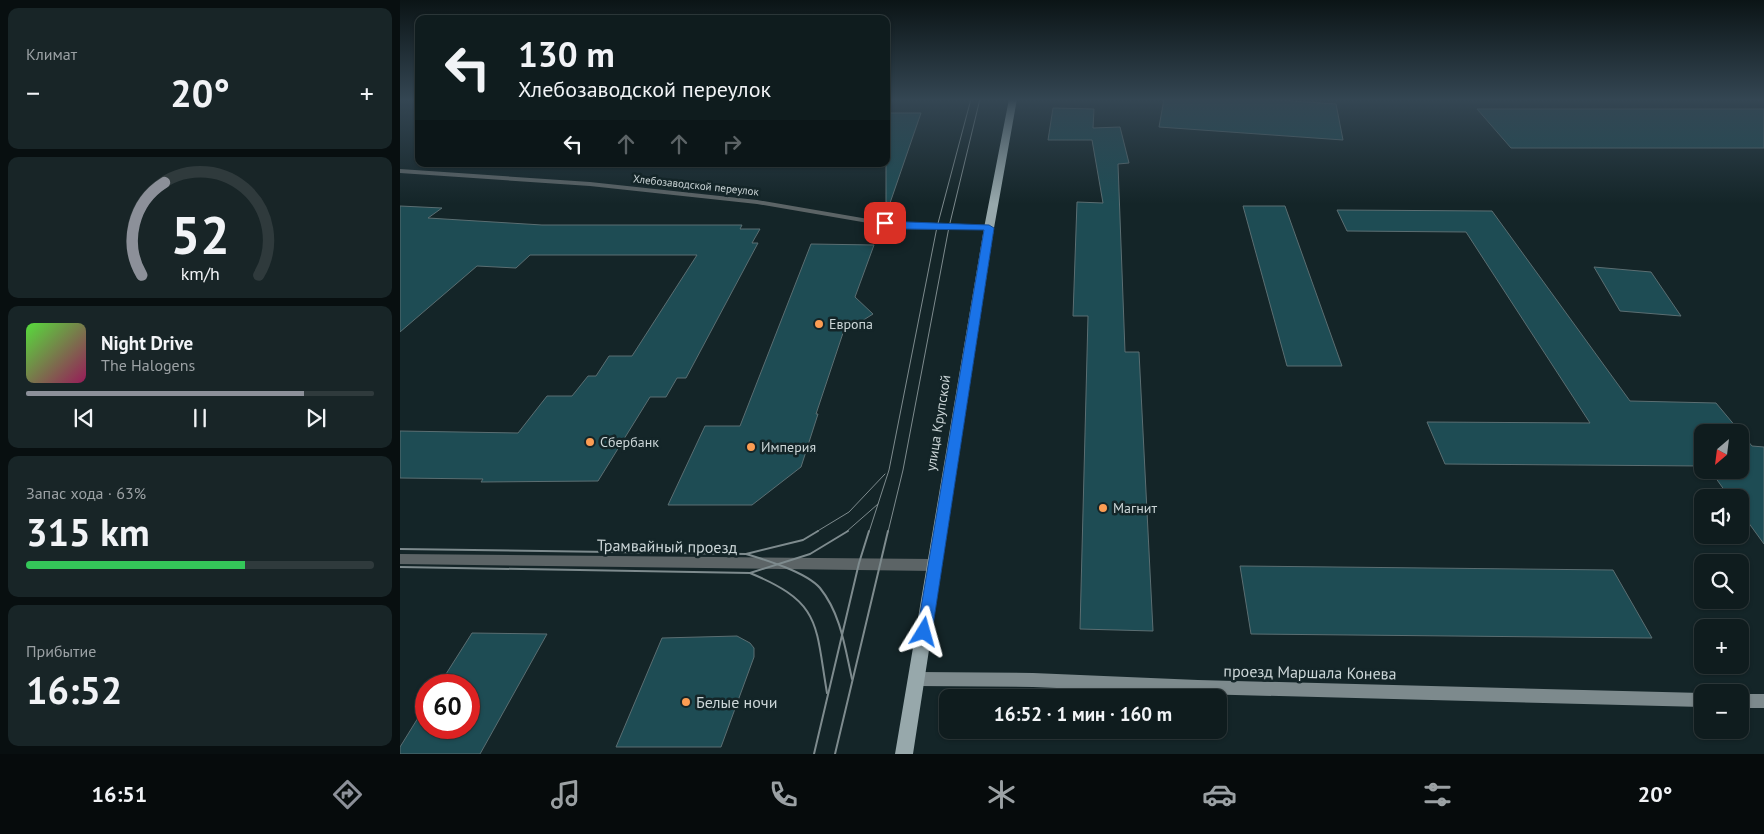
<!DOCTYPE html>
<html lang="ru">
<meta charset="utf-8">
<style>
body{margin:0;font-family:"PT Sans",sans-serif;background:#182527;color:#f1f3f6;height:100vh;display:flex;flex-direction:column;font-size:19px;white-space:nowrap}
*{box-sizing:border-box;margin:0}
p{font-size:16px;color:#9ba1a4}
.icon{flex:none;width:28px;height:28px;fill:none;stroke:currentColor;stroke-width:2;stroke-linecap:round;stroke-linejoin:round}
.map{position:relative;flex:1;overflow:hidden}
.drawer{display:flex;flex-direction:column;gap:8px;padding:8px;background:#080f10;width:400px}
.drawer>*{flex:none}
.banner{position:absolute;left:15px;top:15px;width:475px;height:152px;border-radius:10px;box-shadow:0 1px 4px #0004,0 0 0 1px #2f3a3c;background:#0f1c1e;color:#f1f3f6;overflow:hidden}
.needle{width:32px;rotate:208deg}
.tools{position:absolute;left:1294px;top:424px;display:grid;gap:10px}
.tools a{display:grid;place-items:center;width:55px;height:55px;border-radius:10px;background:#0f1c1e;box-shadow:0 1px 4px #0004,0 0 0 1px #2f3a3c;font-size:25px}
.speed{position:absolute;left:15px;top:674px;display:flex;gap:10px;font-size:25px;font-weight:700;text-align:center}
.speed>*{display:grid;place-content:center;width:65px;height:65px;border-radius:50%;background:#0f1c1e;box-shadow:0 1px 4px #0004,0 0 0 1px #2f3a3c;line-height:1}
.speed .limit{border:8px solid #d22;background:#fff;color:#111}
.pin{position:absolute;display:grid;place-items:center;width:42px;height:42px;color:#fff;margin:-21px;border-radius:10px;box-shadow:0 2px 8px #0006}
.me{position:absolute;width:55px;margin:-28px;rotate:8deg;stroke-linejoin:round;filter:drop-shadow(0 0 4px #0008)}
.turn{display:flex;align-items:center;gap:18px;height:105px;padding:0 20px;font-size:22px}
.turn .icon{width:65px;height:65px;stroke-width:2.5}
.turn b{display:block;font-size:35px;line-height:42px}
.lanes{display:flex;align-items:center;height:48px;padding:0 20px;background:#0003;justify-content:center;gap:25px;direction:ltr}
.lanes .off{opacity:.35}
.big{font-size:38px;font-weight:700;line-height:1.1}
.drawer .widget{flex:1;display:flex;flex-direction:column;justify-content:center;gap:8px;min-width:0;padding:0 18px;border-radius:10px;background:#182527}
.drawer .dial{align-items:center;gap:0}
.dial svg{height:130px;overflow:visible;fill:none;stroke:#2f3a3c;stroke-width:7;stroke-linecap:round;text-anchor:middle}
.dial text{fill:#f1f3f6;stroke:none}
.song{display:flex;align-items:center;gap:15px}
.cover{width:60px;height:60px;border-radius:8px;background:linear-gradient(135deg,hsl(110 70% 55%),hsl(330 70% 35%))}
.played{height:5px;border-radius:2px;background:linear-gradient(90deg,#8c9099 80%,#2f3a3c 80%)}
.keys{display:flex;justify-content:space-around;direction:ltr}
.heat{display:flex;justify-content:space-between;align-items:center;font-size:28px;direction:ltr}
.charge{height:8px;border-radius:4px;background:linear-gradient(90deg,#34c759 63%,#2f3a3c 0)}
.trip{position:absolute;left:539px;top:689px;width:288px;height:50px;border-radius:10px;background:#0f1c1e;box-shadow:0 1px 4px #0004,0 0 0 1px #2f3a3c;font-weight:700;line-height:50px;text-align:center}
.tabs{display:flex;height:80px;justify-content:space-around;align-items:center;background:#060b0c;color:#9ba1a4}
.tabs .icon{width:35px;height:35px}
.tabs .selected{color:#8c9099}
.tabs b{font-size:22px;color:#f1f3f6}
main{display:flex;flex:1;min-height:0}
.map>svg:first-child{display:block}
.building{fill:#1e4c54;stroke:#5b6e72}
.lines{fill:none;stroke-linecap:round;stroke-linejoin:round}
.street{fill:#5c6466;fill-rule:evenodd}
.secondary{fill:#7d8a8d;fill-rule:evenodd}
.primary{fill:#97a8ab;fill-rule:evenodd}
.tram-far1{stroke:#7e8b8e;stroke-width:1}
.tram{stroke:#7e8b8e;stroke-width:2}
.route{fill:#1a73e8;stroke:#114b97}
.poi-dot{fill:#fc9d53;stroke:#142528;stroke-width:2}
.labels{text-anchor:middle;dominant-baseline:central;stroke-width:5;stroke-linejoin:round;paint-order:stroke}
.far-street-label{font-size:11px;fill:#ccd6d8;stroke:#142528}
.poi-label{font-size:14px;fill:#ccd6d8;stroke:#142528;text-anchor:start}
.street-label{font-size:14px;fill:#ccd6d8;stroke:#142528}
.near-street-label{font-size:16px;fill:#ccd6d8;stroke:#142528}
.near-poi-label{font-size:16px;fill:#ccd6d8;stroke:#142528;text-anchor:start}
</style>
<main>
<section class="drawer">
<div class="widget"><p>Климат</p>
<div class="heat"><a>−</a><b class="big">20°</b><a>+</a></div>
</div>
<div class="widget dial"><svg viewBox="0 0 100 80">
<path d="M14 69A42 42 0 1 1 86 69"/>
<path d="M14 69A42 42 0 0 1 28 12" stroke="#8c9099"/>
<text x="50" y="56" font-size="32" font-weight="700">52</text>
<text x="50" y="72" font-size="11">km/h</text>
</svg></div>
<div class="widget">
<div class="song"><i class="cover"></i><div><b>Night Drive</b><p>The Halogens</p></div></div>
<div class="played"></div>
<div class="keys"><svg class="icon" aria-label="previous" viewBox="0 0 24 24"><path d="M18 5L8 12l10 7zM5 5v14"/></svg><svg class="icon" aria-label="pause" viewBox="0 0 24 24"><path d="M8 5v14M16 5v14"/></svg><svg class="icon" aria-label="next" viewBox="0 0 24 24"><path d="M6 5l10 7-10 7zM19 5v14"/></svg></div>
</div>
<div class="widget"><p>Запас хода · 63%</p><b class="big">315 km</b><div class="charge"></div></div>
<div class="widget"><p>Прибытие</p><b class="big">16:52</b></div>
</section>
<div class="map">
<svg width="1364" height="754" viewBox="0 0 1364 754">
<rect width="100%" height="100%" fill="#142528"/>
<g class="building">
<polygon points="764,99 863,99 936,104 943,140 759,127"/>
<polygon points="653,108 694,109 693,128 720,127 729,163 718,164 725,352 739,352 753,631 680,629 688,316 673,316 677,202 703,203 692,140 648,140"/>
<polygon points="1077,109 1364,109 1364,148 1111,148"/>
<polygon points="486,113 521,113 490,203 486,202"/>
<polygon points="0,206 42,208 28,218 142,225 342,225 340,229 360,229 352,243 358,243 286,378 277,378 266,397 250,397 198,481 81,482 83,479 0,478 0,431 118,433 147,396 172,396 188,376 196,376 209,356 232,356 297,255 130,255 116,268 77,266 0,332"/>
<polygon points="843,206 885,206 942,366 887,366"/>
<polygon points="937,210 1092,211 1230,401 1316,403 1352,446 1364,447 1364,544 1340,511 1340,498 1330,498 1310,470 1340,470 1340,432 1302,432 1302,466 1045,464 1027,422 1190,423 1066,232 947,231"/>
<polygon points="411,244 474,245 455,297 473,314 443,333 416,414 418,414 401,467 352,505 268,505 305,426 340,426"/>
<polygon points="1194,267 1251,272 1281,316 1220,311"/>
<polygon points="840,566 1213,570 1252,638 851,634"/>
<polygon points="72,633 147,634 80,754 0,754 0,747 26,705 26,728 69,728 69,685 39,685"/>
<polygon points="337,636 350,643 354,648 354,657 321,747 216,747 262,638"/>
</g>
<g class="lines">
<g class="street">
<polygon points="0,169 190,182 357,200 503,225 589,226 593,228 589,230 503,229 357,204 190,186 0,173"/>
<polygon points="0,554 534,559 538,561 540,565 538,569 534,571 0,564"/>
</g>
<g class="secondary">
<polygon points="517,672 633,673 798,680 1302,693 1302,707 798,694 633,687 517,686 512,684 510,679 512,674"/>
<rect x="1340" y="694" width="24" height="14"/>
</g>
<polygon class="primary" points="609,99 617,99 594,228 513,754 495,754 584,228"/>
<g class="tram-far1">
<polyline points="416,532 449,512 485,474"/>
<polyline points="446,532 478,504"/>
<polyline points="469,532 489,470 537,227 571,99"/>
<polyline points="488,532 503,470 549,227 580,99"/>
</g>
<g class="tram">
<path d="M0,549l346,5c20,6 60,18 74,34 21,26 25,60 32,91"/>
<polyline points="346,554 403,540 418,531"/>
<polyline points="0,567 350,573 410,554 448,531"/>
<path d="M350,573c72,30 65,50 77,120"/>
<polyline points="414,754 459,563 469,531"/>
<polyline points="435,754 488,531"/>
</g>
</g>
<linearGradient id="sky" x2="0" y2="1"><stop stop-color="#0b1416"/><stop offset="0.49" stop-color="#344653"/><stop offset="1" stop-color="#344653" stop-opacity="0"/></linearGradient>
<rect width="1364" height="204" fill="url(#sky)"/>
<polygon class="route" points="482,221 589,225 594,228 532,632 530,637 524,640 519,637 517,632 584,230 504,229 482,225"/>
<g class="poi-dot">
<circle cx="419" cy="324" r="5"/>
<circle cx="190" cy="442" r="5"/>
<circle cx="351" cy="447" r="5"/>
<circle cx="703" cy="508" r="5"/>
<circle cx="286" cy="702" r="5"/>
</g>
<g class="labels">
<g class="far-street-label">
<text transform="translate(296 185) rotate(6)">Хлебозаводской переулок</text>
</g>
<g class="poi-label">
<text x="429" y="324">Европа</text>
<text x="200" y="442">Сбербанк</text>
<text x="361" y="447">Империя</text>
<text x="713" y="508">Магнит</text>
</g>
<g class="street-label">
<text transform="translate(538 423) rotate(-81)">улица Крупской</text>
</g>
<g class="near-street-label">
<text transform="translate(267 546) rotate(1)">Трамвайный проезд</text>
<text transform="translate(910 672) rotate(1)">проезд Маршала Конева</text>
</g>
<g class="near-poi-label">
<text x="296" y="702">Белые ночи</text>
</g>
</g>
</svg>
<div class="tools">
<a><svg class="needle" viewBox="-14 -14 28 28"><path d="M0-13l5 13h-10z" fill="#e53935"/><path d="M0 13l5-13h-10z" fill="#9ba1a4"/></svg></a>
<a><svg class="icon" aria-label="sound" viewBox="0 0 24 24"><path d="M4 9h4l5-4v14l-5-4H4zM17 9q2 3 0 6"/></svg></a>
<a><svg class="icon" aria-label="search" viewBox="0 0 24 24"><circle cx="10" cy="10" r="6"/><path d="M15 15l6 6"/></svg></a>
<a>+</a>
<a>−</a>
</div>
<div class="speed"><div class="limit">60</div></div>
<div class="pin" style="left:485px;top:223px;background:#d93025"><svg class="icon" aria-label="arrive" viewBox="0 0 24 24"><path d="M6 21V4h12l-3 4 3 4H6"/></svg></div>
<svg class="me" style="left:524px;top:632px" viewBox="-20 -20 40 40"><path d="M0-17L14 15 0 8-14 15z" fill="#1a73e8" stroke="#fff" stroke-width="4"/></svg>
<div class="trip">16:52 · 1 мин · 160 m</div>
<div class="banner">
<div class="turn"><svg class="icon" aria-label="left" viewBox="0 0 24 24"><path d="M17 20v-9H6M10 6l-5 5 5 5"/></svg><div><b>130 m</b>Хлебозаводской переулок</div></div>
<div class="lanes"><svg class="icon" aria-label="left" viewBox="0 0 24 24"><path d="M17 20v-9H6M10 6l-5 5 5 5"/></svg><svg class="icon off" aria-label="ahead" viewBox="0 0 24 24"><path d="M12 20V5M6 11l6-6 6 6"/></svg><svg class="icon off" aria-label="ahead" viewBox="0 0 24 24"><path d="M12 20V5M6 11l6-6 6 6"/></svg><svg class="icon off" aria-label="right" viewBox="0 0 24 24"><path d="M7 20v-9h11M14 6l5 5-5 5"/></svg></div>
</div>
</div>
</main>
<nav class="tabs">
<b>16:51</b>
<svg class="icon selected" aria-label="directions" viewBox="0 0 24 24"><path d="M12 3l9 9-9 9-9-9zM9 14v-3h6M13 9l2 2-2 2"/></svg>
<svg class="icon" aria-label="music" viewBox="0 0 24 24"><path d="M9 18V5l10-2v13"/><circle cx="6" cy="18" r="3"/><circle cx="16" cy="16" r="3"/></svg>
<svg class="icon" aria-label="phone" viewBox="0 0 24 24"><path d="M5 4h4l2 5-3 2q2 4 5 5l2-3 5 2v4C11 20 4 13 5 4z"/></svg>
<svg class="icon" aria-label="climate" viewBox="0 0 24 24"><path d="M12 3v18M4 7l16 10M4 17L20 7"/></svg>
<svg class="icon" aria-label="car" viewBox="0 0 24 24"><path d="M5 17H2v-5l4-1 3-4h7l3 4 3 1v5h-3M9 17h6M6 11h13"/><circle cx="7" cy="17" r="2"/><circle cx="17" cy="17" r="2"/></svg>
<svg class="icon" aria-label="filters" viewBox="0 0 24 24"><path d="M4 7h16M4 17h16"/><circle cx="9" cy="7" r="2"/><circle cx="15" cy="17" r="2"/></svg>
<b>20°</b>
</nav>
